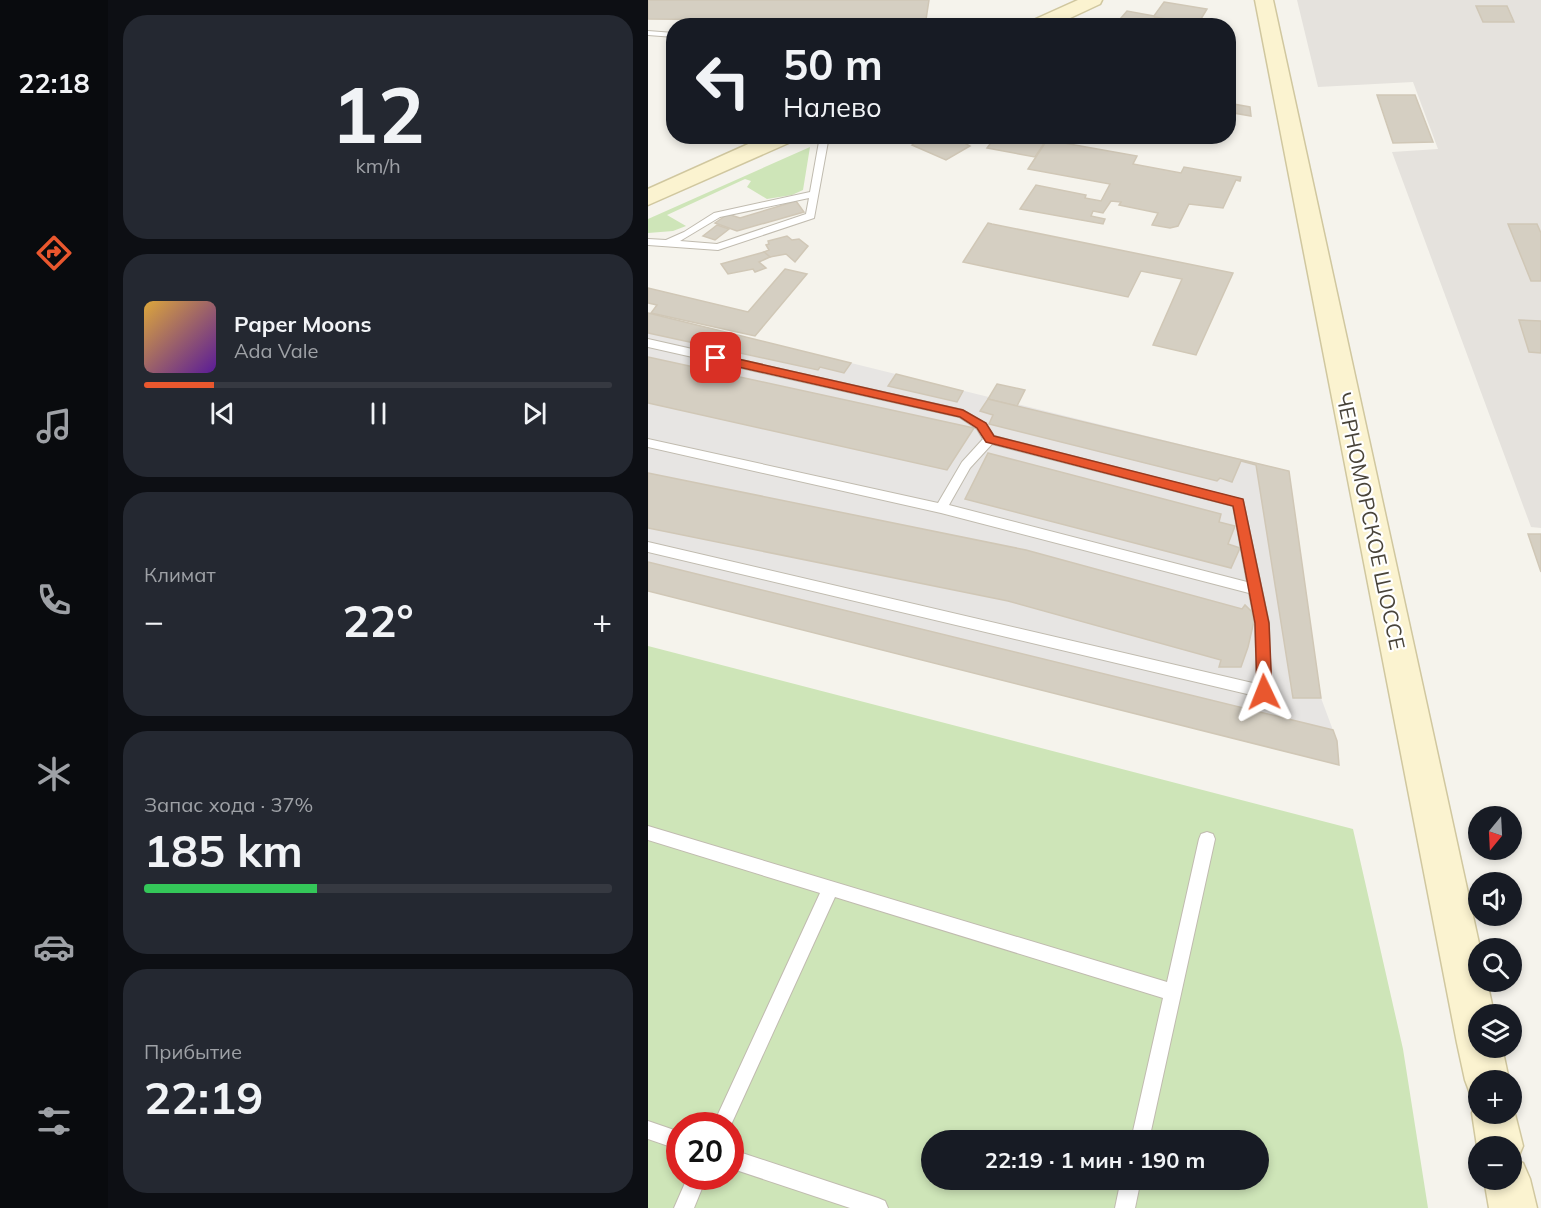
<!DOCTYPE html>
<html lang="ru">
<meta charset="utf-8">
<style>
body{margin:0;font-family:Mulish,sans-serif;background:#242831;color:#f1f3f6;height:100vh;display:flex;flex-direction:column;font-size:22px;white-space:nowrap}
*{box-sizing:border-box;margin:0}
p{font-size:20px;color:#9ea1a6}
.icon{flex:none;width:33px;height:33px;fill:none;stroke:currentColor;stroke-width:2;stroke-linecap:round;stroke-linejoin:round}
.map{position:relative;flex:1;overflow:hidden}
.details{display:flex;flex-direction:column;gap:15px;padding:15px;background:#0d0f14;width:540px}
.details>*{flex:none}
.hud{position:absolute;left:18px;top:18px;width:570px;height:126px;border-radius:24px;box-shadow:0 3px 9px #0003;background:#171b24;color:#f1f3f6;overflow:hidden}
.needle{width:39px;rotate:198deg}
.buttons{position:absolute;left:820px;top:806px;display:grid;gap:12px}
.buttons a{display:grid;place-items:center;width:54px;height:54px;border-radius:50%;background:#171b24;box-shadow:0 3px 9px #0003;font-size:30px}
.speed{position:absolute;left:18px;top:1112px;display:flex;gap:12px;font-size:30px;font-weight:700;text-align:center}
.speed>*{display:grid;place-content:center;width:78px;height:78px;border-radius:50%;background:#171b24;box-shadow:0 3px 9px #0003;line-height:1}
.speed .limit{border:9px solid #d22;background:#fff;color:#111}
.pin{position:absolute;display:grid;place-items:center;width:51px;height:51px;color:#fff;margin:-26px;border-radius:12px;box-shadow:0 3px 9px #0006}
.me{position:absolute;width:66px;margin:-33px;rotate:358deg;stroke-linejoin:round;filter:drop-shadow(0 0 4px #0008)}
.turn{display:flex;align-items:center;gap:21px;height:126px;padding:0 18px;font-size:27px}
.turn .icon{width:78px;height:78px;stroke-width:2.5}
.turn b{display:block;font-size:42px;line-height:51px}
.big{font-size:45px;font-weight:700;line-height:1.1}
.details .card{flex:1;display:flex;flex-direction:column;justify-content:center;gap:9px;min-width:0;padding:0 21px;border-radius:24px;background:#242831}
.details .dial{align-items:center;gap:0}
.dial b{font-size:78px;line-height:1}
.song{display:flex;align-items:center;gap:18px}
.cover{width:72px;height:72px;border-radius:9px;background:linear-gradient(135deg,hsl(40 70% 55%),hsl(270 70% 35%))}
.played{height:6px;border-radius:3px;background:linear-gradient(90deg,#e9572e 15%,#363941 15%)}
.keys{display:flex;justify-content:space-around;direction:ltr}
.heat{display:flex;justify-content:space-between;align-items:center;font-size:33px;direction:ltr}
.charge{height:9px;border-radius:4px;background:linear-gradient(90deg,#34c759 37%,#363941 0)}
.trip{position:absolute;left:273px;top:1130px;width:348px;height:60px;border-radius:30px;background:#171b24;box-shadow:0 3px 9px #0003;font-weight:700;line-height:60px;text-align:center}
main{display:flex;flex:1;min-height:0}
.tab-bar{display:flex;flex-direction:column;width:108px;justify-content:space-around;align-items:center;background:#090b0e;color:#9ea1a6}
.tab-bar .icon{width:42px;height:42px}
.tab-bar .selected{color:#e9572e}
.tab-bar b{font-size:27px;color:#f1f3f6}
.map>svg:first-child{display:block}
.industrial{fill:#e5e2dd}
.green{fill:#cee5b8;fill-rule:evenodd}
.parking{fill:#e7e5e3}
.building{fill:#d5cfc2;stroke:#d0c7b6;stroke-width:1.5}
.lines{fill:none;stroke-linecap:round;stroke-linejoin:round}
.service-casing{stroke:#c0bbaf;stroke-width:2}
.secondary-casing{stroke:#d0c79f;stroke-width:3}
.service{fill:#fff;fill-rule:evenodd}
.secondary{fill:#fbf3d0;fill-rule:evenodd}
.route{fill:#e9572e;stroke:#97391e;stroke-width:1.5}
.labels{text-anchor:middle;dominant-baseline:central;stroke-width:4.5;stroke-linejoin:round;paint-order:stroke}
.street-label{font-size:21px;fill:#49443a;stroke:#fff}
</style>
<main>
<nav class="tab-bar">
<b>22:18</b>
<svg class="icon selected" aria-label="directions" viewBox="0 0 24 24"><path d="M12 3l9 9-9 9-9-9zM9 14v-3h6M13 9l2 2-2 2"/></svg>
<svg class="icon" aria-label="music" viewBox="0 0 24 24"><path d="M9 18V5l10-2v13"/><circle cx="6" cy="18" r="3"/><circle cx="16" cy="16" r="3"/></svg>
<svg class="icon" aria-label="phone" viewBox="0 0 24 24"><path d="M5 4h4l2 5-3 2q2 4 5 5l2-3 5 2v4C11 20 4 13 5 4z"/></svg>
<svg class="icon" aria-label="climate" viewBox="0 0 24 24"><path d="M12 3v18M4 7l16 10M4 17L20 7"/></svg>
<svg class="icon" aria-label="car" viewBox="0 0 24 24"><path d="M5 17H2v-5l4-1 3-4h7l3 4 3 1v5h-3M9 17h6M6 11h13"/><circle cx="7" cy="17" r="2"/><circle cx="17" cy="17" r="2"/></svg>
<svg class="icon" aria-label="filters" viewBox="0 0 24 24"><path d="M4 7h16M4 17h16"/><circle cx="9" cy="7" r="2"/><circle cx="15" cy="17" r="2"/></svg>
</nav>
<section class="details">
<div class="card dial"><b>12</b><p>km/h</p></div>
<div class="card">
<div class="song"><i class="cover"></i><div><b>Paper Moons</b><p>Ada Vale</p></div></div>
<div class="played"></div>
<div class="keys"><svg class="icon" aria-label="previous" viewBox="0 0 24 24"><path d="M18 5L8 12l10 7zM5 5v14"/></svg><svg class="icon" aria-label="pause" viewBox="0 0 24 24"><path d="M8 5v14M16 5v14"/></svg><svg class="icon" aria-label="next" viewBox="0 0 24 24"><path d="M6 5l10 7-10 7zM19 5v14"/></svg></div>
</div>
<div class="card"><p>Климат</p>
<div class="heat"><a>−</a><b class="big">22°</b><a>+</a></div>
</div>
<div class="card"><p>Запас хода · 37%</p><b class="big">185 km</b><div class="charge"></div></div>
<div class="card"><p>Прибытие</p><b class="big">22:19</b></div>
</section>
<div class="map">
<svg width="893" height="1208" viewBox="0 0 893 1208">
<rect width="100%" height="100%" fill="#f5f3ec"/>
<polygon class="industrial" points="649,0 893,0 893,528 883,527 744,152 790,149 765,82 670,87"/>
<g class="green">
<polygon points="162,147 155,190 144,195 119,199 99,187 103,181 97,179 19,215 38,226 25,231 0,233 0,219"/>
<path d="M0,646l705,183 50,220 25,159h-780zM32,1125h50v51h-50zM284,1140h326v39h-326z"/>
</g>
<polygon class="parking" points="0,313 641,471 673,698 689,741 691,765 0,591"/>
<g class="building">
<polygon points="0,0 281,0 277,26 240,26 241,21 0,19"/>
<polygon points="516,2 559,9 550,24 507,17 501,26 466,26 479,11 506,16"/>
<polygon points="828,6 859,6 866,22 835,22"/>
<polygon points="729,95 767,95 785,142 745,143"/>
<polygon points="580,103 602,107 603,116 580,112"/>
<polygon points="271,136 304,136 322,146 298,160 264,145 274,138"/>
<polygon points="348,136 401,136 387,157 339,148"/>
<polygon points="401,136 426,136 421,143 399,140"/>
<polygon points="399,140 489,156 485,164 533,173 536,167 593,177 592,181 588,180 575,208 541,204 530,226 522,228 504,225 510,213 471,205 473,202 463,201 455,213 445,211 443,216 457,219 455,224 372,209 388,185 438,195 437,198 453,201 462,184 380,169"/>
<polygon points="148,201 156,212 89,231 67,223 80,214 92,218"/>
<polygon points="340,223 344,224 585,273 548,355 505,345 534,279 493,271 480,297 315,262"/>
<polygon points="860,224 889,224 893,233 893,281 883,281"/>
<polygon points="69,225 81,229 67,240 55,236"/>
<polygon points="139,236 144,240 151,239 160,246 147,262 138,254 122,257 116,252 121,250 118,245 121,244 120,241"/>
<polygon points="116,252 122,257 111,262 118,268 107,272 105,269 80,274 73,264"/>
<polygon points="137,269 159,274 107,336 3,313 9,305 0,303 0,288 100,312"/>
<polygon points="0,313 203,363 196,373 172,367 170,370 0,333"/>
<polygon points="871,320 893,321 893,353 881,352"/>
<polygon points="0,357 326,428 299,470 0,403"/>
<polygon points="248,374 315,391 309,402 240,386"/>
<polygon points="349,384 377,390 369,406 340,399"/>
<polygon points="340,399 641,471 673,698 645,698 608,465 593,461 584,482 572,478 569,481 341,424 345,415 332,411"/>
<polygon points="340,453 573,514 571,522 587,526 580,544 592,548 583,568 317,499"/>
<polygon points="0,473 378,550 594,609 597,605 604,612 606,621 600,647 593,667 571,667 573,660 360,601 0,528"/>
<polygon points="880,534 893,534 893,572"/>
<polygon points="0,562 685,730 689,741 691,765 0,591"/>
</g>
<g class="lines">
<g class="service-casing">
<g id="service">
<polygon points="0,31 26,33 26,37 0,35"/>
<path d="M172,136h9l-15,82 -96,32 -70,-5v-6l18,1 18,-8 30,-19 96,-21zM161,198l-3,16 -89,30 -37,-3 40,-24z"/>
<path d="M0,339l315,71 22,13 9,13 249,64 26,123 2,69 -2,4 -5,2 -616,-146v-10l609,142 -2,-61 -6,-30 -308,-80 -293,-66v-8l290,64 24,-41 21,-23 -6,-10 -18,-12 -311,-70zM344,444l241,62 14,76 -298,-77 21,-37z"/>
<polygon points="0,826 519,982 551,839 553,834 559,832 565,834 567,839 501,1140 483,1140 515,998 187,897 82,1127 82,1125 65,1125 172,893 0,840"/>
<polygon points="0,1121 32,1132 32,1150 0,1139"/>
<polygon points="82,1149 230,1198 237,1201 240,1208 202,1208 82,1168"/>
<polygon points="40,1176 59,1176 46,1208 26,1208"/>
<polygon points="473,1179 493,1179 487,1208 467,1208"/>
</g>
</g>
<g class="secondary-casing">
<g id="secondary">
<polygon points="430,0 454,0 452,4 405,26 379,26 381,22"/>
<polygon points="607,0 625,0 832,948 831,981 839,981 846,1014 831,1014 831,1047 854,1047 861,1080 831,1080 831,1113 864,1113 864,1102 875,1146 869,1160 875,1163 882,1179 889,1208 841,1208 836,1179 864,1179 864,1146 831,1146 831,1150 829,1146 824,1113 830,1098 823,1096 817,1080 809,1043"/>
<polygon points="118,136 148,136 145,141 0,205 0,189"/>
</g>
</g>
<use href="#service" class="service"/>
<use href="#secondary" class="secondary"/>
</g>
<polygon class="route" points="68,354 315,410 338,423 346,436 595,499 621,623 624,692 621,697 616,699 611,697 609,692 607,623 585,506 338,442 329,428 312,417 64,361 62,358"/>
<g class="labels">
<g class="street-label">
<text transform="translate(723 521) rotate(78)">ЧЕРНОМОРСКОЕ ШОССЕ</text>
</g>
</g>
</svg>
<div class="buttons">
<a><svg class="needle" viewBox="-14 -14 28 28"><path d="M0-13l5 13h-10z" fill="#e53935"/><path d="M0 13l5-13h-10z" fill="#9ea1a6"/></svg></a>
<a><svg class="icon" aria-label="sound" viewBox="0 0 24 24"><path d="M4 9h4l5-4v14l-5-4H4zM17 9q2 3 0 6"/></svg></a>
<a><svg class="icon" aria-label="search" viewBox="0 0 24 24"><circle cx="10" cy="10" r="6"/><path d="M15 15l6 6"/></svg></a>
<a><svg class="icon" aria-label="layers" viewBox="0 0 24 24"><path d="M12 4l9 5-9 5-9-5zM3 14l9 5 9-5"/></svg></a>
<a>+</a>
<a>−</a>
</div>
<div class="speed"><div class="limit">20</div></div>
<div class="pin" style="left:68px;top:358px;background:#d93025"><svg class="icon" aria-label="arrive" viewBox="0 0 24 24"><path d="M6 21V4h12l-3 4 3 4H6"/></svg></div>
<svg class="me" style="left:616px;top:692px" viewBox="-20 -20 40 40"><path d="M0-17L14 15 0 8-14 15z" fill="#e9572e" stroke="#fff" stroke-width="4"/></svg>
<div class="trip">22:19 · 1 мин · 190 m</div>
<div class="hud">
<div class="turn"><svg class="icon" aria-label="left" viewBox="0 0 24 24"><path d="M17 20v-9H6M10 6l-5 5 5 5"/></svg><div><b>50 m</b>Налево</div></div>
</div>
</div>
</main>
